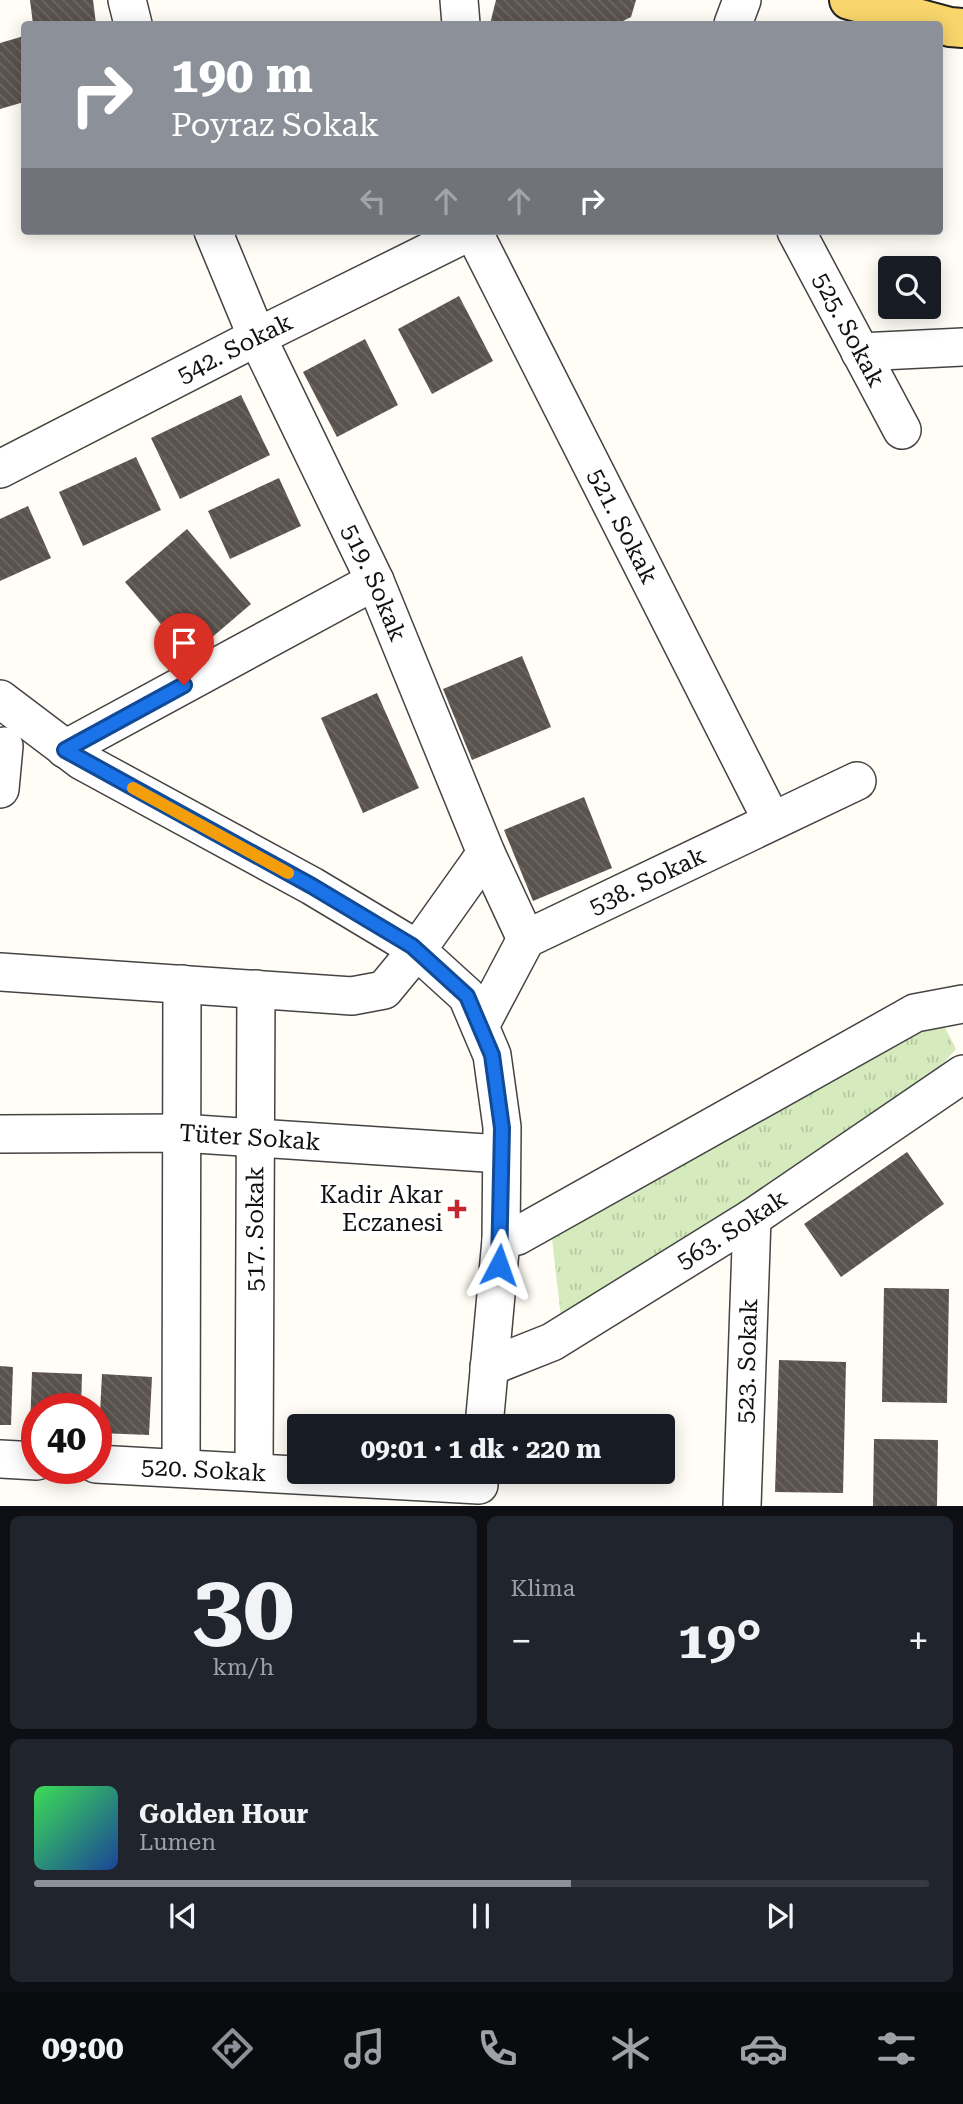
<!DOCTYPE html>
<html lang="tr">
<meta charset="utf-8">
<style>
body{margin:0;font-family:"Roboto Serif",serif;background:#20242c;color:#f1f3f6;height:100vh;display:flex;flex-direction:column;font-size:26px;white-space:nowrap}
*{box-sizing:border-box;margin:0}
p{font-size:23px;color:#9ea1a6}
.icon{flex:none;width:38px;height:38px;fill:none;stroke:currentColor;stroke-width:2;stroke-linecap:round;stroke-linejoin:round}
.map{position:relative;height:1506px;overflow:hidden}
.sheet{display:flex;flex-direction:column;gap:10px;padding:10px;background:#0d0f14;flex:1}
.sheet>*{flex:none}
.guide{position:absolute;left:21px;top:21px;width:922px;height:214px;border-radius:7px;box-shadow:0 4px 18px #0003;background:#8c9099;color:#fff;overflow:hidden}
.tools{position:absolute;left:878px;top:256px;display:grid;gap:14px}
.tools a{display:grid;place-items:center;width:63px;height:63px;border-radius:7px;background:#171b24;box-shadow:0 4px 18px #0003;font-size:35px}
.speed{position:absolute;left:21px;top:1393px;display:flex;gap:14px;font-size:35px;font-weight:700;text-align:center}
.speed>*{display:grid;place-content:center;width:91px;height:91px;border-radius:50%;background:#171b24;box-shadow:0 4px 18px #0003;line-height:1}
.speed .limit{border:10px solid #d22;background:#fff;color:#111}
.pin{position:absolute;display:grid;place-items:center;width:60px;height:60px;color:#fff;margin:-72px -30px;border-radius:50% 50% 50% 0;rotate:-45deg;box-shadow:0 0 7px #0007}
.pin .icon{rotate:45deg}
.me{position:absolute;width:77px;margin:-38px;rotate:4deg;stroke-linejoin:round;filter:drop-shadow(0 0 5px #0008)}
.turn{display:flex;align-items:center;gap:24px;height:147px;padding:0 35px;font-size:32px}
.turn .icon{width:91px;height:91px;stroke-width:2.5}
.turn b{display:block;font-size:49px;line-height:60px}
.lanes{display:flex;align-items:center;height:66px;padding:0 35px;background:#0003;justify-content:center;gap:35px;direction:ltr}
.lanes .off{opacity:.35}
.big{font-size:52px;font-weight:700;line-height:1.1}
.sheet .card{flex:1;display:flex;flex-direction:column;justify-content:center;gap:10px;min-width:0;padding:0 24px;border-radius:10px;background:#20242c}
.sheet .dial{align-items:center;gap:0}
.dial b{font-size:91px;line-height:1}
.song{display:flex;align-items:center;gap:21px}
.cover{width:84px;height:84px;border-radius:10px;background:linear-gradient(135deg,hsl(130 70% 55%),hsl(220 70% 35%))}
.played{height:7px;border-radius:4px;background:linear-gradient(90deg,#8c9099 60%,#363941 60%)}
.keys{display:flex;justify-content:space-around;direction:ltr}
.heat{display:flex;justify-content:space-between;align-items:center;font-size:38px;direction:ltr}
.sheet .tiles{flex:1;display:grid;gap:10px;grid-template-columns:1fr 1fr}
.card:last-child{grid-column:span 2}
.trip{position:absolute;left:287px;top:1414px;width:388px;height:70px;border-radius:7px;background:#171b24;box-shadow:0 4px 18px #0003;font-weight:700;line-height:70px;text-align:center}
.tabs{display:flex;height:112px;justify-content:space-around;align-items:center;background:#090b0e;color:#9ea1a6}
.tabs .icon{width:49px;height:49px}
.tabs .selected{color:#8c9099}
.tabs b{font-size:32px;color:#f1f3f6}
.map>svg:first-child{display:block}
.grass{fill:url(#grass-tufts)}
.building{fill:url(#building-back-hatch)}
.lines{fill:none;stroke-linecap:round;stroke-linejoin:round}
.minor-casing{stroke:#444;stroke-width:40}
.major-casing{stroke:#222;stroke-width:42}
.minor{stroke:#fff;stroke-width:37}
.major{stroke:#f9d66b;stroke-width:38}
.route-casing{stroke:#114b97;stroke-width:18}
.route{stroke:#1a73e8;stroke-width:12}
.slow{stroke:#f59e0b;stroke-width:12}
.poi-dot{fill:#c4262e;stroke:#fff;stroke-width:2.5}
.labels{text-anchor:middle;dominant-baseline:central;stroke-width:7;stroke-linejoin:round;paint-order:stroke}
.street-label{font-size:24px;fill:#111;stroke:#fff}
.poi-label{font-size:24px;fill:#111;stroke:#fff;text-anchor:end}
</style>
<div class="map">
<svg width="963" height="1506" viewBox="0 0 963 1506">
<defs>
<pattern id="grass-tufts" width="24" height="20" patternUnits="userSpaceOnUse" patternTransform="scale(1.75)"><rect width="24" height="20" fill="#d5ebbd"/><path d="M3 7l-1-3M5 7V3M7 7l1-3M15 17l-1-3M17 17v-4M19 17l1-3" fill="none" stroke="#b6c8a1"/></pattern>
<pattern id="building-back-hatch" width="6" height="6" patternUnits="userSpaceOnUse" patternTransform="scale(1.75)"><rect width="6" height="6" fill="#5a524d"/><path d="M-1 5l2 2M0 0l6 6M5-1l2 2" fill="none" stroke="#6d6662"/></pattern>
</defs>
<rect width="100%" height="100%" fill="#fffdf5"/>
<polygon class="grass" points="941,1020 956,1049 913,1097 561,1317 552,1239 914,1031"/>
<g class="building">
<polygon points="30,0 93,0 96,24 33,24"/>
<polygon points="496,0 636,0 631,17 617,24 490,24"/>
<polygon points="24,36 24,102 0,109 0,43"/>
<polygon points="459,296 493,361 432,394 398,329"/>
<polygon points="365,339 398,405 337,437 303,372"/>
<polygon points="241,395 270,455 180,499 151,438"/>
<polygon points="136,457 161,510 83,546 59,492"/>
<polygon points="279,478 301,526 230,559 208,511"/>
<polygon points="28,506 51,558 0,581 0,519"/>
<polygon points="187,529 251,604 189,657 125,582"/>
<polygon points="522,656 551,727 472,760 443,689"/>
<polygon points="377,693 419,788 363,813 321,718"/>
<polygon points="584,797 612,868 533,901 504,830"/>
<polygon points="907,1152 944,1204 841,1277 804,1224"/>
<polygon points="884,1288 949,1289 947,1403 882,1402"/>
<polygon points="779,1360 846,1362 843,1493 775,1492"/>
<polygon points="0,1366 13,1367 11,1425 0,1425"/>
<polygon points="32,1372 82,1374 81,1409 37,1409 37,1430 30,1430"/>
<polygon points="102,1374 152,1377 149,1435 99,1433"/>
<polygon points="874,1439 938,1440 937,1506 873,1506"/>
</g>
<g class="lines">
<g class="minor-casing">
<g id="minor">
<polyline points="127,0 133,24"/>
<polyline points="459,0 461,24"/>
<polyline points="733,24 742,0"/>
<path id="s1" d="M213,231l44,106 118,244 111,272 40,86"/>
<path id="s2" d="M473,231l299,590"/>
<path id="s3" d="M796,231l106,199"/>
<polyline points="860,352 963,347"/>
<path id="s4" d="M0,469l257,-132 214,-106"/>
<polyline points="0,699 82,761 312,886 412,946 467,996 492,1055 502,1127 501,1240 484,1426"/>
<polyline points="65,749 375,581"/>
<polyline points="0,789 4,746"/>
<polyline points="0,972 352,996 384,990 417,950 486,853"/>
<path id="s5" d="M480,1026l46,-87 331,-158"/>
<path id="s6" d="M0,1134l181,-1 320,21"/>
<polyline points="501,1240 517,1236 915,1013 963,1004"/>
<path id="s7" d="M489,1367l63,-25 200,-124 211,-144"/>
<polyline points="0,1459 37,1461"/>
<path id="s8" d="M96,1464l383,21"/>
<polyline points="181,1468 182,984"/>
<path id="s9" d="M254,1471l2,-482"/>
<path id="s10" d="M742,1506l10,-288"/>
</g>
</g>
<g class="major-casing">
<polyline id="major" points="849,0 950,27 963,28"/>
</g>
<use href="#minor" class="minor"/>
<use href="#major" class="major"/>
</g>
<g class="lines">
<g class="route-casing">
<polyline id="route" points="184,685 65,750 312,886 412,946 467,996 492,1055 502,1128 499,1265"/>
</g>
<use href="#route" class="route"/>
<polyline class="slow" points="133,788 288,873"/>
</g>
<path class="poi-dot" d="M453.5 1198.5h7v7h7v7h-7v7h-7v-7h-7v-7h7z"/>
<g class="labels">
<g class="street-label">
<text stroke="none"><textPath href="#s3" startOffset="112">525. Sokak</textPath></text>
<text stroke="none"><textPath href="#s4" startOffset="264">542. Sokak</textPath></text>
<text stroke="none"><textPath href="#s2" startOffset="331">521. Sokak</textPath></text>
<text stroke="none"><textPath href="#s1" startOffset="387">519. Sokak</textPath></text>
<text stroke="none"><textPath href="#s5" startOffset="233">538. Sokak</textPath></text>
<text stroke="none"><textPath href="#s6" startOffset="250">Tüter Sokak</textPath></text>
<text stroke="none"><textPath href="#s9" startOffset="242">517. Sokak</textPath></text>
<text stroke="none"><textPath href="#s7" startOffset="280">563. Sokak</textPath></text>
<text stroke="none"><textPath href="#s10" startOffset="145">523. Sokak</textPath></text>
<text stroke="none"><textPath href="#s8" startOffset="108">520. Sokak</textPath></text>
</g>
<g class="poi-label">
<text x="443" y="1195">Kadir Akar<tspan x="443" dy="28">Eczanesi</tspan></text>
</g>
</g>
</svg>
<div class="tools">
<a><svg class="icon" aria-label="search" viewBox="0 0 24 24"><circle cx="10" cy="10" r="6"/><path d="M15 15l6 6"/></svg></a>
</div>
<div class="speed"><div class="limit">40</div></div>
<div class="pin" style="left:184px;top:685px;background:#d93025"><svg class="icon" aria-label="arrive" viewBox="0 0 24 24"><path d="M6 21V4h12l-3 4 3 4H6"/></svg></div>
<svg class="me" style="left:499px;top:1265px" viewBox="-20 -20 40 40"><path d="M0-17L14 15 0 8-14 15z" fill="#1a73e8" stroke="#fff" stroke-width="4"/></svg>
<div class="trip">09:01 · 1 dk · 220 m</div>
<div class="guide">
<div class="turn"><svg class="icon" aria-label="right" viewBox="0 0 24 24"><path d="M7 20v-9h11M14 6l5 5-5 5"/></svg><div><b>190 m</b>Poyraz Sokak</div></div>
<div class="lanes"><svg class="icon off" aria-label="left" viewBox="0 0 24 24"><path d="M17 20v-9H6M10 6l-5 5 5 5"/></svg><svg class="icon off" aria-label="ahead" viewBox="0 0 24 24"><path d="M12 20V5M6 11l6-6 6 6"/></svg><svg class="icon off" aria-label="ahead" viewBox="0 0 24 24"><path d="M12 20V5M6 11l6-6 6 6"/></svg><svg class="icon" aria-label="right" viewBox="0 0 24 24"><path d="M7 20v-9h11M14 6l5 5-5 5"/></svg></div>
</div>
</div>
<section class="sheet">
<div class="tiles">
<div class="card dial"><b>30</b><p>km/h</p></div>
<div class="card"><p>Klima</p>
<div class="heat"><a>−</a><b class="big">19°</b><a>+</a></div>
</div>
<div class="card">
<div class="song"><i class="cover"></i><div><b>Golden Hour</b><p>Lumen</p></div></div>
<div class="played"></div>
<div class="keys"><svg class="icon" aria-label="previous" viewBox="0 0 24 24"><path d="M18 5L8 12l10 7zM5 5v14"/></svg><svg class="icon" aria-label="pause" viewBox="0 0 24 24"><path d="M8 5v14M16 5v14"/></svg><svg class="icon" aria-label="next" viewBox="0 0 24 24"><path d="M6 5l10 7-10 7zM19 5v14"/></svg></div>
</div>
</div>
</section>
<nav class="tabs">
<b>09:00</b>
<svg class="icon selected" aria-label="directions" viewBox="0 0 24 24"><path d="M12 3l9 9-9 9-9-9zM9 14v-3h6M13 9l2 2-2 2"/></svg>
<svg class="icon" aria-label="music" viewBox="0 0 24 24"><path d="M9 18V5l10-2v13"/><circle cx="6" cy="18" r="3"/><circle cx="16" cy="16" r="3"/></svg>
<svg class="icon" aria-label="phone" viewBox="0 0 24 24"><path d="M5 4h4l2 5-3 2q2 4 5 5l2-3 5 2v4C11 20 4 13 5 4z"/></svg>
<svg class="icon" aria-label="climate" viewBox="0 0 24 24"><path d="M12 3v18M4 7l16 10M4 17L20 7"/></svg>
<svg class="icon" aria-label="car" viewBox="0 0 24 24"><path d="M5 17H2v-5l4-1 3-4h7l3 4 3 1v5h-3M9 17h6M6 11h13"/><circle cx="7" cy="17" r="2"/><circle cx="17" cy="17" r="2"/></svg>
<svg class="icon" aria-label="filters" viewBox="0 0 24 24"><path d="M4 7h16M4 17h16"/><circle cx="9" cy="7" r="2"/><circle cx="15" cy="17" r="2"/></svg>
</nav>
